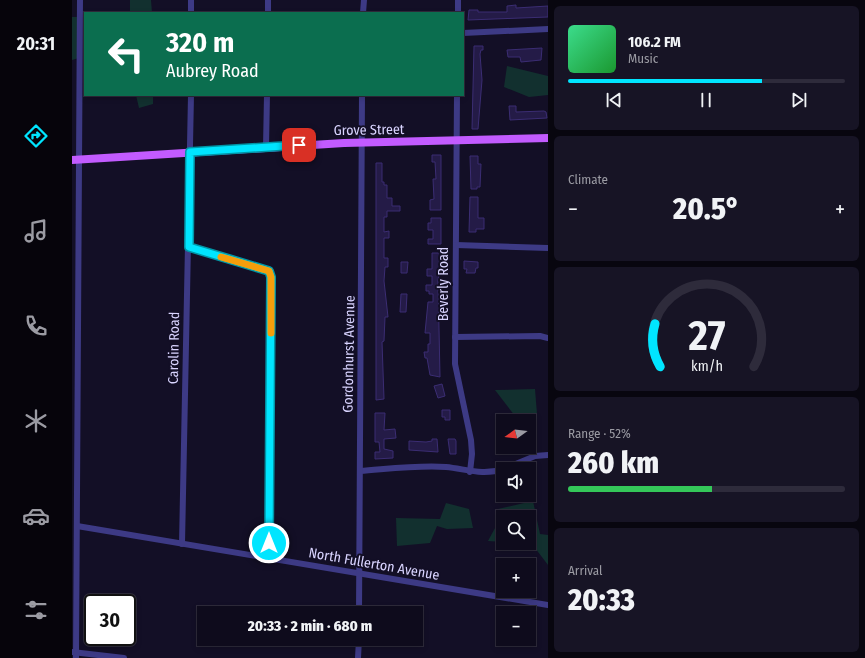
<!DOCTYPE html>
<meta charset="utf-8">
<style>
body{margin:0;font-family:"Fira Sans Condensed",sans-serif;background:#171425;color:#f1f3f6;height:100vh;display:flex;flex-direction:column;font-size:15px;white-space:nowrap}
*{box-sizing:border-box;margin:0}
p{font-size:13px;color:#9b9ba3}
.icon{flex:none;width:22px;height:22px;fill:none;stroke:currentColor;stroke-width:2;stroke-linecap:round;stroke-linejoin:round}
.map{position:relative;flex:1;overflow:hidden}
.side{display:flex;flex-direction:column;gap:6px;padding:6px;background:#08060f;width:317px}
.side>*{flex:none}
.top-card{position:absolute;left:12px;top:12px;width:380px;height:84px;border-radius:0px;box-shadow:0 2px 6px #0003,0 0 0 1px #2e2b3b;background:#0b6e4f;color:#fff;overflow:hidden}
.needle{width:26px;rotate:255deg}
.buttons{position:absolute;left:424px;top:414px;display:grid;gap:8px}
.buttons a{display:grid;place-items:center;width:40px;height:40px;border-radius:0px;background:#0e0b1c;box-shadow:0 2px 6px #0003,0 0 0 1px #2e2b3b;font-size:20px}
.speed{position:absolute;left:12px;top:594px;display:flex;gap:8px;font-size:20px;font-weight:700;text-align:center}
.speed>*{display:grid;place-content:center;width:52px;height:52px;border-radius:50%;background:#0e0b1c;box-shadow:0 2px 6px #0003,0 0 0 1px #2e2b3b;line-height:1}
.speed .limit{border:2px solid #111;border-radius:6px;background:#fff;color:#111}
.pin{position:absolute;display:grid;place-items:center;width:34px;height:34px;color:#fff;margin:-17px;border-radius:8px;box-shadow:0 2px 6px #0006}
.me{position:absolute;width:44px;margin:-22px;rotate:0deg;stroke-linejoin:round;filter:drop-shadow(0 0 3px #0008)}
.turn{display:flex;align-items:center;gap:14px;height:84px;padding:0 16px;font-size:18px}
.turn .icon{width:52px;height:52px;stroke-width:2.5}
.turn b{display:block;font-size:28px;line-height:34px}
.big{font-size:30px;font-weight:800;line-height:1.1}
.side .card{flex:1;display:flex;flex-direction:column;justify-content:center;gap:6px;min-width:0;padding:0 14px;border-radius:6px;background:#171425}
.side .dial{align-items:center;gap:0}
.dial svg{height:104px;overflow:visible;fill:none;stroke:#2e2b3b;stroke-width:7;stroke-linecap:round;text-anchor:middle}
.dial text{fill:#f1f3f6;stroke:none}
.song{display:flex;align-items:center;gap:12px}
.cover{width:48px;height:48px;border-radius:6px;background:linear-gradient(135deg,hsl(150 70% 55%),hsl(130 70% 35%))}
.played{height:4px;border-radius:2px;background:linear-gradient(90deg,#00e5ff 70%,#2e2b3b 70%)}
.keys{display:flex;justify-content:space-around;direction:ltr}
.heat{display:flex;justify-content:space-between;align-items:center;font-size:22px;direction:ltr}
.charge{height:6px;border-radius:3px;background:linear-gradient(90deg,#34c759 52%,#2e2b3b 0)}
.trip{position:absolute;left:125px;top:606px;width:226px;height:40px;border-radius:0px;background:#0e0b1c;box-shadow:0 2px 6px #0003,0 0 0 1px #2e2b3b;font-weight:800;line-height:40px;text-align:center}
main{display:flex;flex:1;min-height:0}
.tabs{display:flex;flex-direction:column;width:72px;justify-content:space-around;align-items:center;background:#06040b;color:#9b9ba3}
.tabs .icon{width:28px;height:28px}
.tabs .current{color:#00e5ff}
.tabs b{font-size:18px;color:#f1f3f6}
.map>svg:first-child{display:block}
.green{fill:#12302f}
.building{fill:#241b47;stroke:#3b2d73}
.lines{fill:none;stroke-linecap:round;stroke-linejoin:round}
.minor{stroke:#3d3a85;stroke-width:6}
.major{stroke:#c25bff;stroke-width:8}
.route-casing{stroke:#0095a6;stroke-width:10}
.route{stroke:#00e5ff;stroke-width:7}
.slow{stroke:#f59e0b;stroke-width:7}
.labels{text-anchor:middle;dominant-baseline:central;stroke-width:4;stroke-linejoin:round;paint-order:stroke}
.street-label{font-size:14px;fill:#d9d4ff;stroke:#130f26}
</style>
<main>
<nav class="tabs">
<b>20:31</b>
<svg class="icon current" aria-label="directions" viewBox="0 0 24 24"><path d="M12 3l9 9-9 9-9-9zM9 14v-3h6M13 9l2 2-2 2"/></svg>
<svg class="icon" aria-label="music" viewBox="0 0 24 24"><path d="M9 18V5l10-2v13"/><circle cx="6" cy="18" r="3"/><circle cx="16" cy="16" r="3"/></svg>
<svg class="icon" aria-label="phone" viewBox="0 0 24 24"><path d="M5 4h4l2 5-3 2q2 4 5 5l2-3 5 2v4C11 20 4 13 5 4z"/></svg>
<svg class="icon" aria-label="climate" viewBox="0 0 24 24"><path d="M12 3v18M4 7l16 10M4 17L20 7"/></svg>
<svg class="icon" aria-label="car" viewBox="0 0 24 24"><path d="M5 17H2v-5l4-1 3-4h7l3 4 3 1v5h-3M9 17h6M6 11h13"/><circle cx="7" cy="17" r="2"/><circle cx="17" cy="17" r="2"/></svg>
<svg class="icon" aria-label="filters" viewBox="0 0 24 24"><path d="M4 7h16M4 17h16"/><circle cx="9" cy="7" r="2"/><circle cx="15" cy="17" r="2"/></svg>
</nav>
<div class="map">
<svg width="476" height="658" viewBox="0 0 476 658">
<rect width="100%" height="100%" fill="#130f26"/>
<g class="green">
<polygon points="58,0 79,0 80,13 58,13"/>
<polygon points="0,17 9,17 7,58 0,60"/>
<polygon points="435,66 476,76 476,95 457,97 432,87"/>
<polygon points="64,95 81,95 81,104 67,108"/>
<polygon points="463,389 465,414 443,416 423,390"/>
<polygon points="461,501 468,534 476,535 476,565 460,544 449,543 457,543 457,517 431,517 431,542 416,541 423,528 426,509"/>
<polygon points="374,503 397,509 401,528 375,529 365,526 358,543 325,546 324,518 368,519"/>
</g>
<g class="building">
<polygon points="444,5 444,8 476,6 476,17 396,20 397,10 406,10 406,12 435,12 435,6"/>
<polygon points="402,46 411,46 411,50 409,50 408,54 410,80 406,129 400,129"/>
<polygon points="470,48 469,60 449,62 448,57 436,57 435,50"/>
<polygon points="437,106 444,106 444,112 472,111 474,112 475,118 438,120"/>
<polygon points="360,155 369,155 369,210 358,210 358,200 362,199 361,179 364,179 363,162 360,162"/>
<polygon points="398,156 406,156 406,164 409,164 408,187 405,187 405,189 399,189"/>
<polygon points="304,163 310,163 310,182 312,182 312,185 315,185 315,198 320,198 320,206 328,206 328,211 315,211 315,217 312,217 312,232 317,231 317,238 312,238 312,258 316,258 316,267 313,267 312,281 316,317 313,317 312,341 310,342 312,399 304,400"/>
<polygon points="398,197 406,197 406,218 412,218 412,229 404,229 404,232 397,232"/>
<polygon points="359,218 369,218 369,244 356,244 356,239 361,239 361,230 356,230 356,223 359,223"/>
<polygon points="360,253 370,253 366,281 368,377 358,375 355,358 353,358 352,352 356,352 356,344 358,344 358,333 353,333 356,302 361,302 361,294 357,294 357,291 354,291 354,285 360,285 360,276 355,276 355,269 360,269"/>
<polygon points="392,261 406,262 406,268 404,268 403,273 394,273 395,269 392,269"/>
<polygon points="329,262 336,262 335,273 329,273"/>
<polygon points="329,294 335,294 334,312 328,312"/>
<polygon points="370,384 373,396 366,398 362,386"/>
<polygon points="370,410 378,410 378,420 373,420 373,417 370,417"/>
<polygon points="303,413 313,413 312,430 323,429 324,438 312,439 312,449 321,451 321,458 303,459 303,452 308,452 307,442 303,442"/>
<polygon points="360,439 365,439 366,452 337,450 337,441 354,442 360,441"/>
<polygon points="376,439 383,439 384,441 384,454 378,454"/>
</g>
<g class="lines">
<g class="minor">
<polyline points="119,13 119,0"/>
<polyline points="196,13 196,0"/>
<polyline points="291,13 292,0"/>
<polyline points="386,13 386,0"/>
<polyline points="391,33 476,29"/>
<polyline points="385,95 383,364 399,440 400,454 398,472"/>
<polyline points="194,147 195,95"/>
<polyline points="384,245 476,248"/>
<polyline points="117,247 197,271 199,277 197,558"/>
<polyline points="383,337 468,336 476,338"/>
<polyline points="432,469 463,456 476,455"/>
<path d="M288,471c28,-2 57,-6 86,-4 20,2 37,9 57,2"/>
<polyline points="5,526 476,605"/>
<polyline points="110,544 119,95"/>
<polyline points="287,613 290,95"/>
<polyline points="0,652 52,658"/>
<polyline points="4,658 8,0"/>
<polyline points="286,658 287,639"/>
</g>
<polyline class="major" points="0,160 272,143 476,138"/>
</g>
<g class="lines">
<g class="route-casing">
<polyline id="route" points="197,543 199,277 197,271 117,247 118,152 227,145"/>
</g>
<use href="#route" class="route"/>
<polyline class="slow" points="149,257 197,271 199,277 199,333"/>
</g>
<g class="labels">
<g class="street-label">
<text transform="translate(297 130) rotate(-1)">Grove Street</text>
<text transform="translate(371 284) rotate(-90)">Beverly Road</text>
<text transform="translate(102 348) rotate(-89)">Carolin Road</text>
<text transform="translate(277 354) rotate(-89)">Gordonhurst Avenue</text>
<text transform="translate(302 564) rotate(10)">North Fullerton Avenue</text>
</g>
</g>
</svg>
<div class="buttons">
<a><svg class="needle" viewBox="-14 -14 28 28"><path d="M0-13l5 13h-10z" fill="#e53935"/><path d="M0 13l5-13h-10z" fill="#9b9ba3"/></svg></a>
<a><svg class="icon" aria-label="sound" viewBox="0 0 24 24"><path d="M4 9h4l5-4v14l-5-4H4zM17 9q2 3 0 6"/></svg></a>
<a><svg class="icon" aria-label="search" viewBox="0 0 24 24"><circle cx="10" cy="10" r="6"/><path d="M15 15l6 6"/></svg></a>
<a>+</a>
<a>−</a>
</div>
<div class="speed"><div class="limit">30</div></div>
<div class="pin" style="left:227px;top:145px;background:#d93025"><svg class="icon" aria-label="arrive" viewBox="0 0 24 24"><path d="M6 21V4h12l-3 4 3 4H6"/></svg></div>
<svg class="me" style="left:197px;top:543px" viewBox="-20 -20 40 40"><circle r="17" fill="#00e5ff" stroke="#fff" stroke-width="3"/><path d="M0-11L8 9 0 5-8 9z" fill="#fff"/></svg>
<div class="trip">20:33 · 2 min · 680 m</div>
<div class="top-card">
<div class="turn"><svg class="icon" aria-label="left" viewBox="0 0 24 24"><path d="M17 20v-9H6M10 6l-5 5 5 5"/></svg><div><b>320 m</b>Aubrey Road</div></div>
</div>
</div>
<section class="side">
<div class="card">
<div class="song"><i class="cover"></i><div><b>106.2 FM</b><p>Music</p></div></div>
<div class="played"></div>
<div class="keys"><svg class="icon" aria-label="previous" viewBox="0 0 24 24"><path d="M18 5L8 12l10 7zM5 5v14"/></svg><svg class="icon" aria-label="pause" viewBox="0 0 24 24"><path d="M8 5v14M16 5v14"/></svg><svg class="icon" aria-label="next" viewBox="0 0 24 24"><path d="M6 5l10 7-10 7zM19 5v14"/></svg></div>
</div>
<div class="card"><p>Climate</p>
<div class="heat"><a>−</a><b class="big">20.5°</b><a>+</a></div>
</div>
<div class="card dial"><svg viewBox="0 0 100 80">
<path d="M14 69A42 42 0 1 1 86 69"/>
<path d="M14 69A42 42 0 0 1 10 36" stroke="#00e5ff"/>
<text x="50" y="56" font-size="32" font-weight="700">27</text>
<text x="50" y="72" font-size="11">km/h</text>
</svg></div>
<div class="card"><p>Range · 52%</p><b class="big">260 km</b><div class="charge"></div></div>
<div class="card"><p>Arrival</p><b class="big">20:33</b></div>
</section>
</main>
